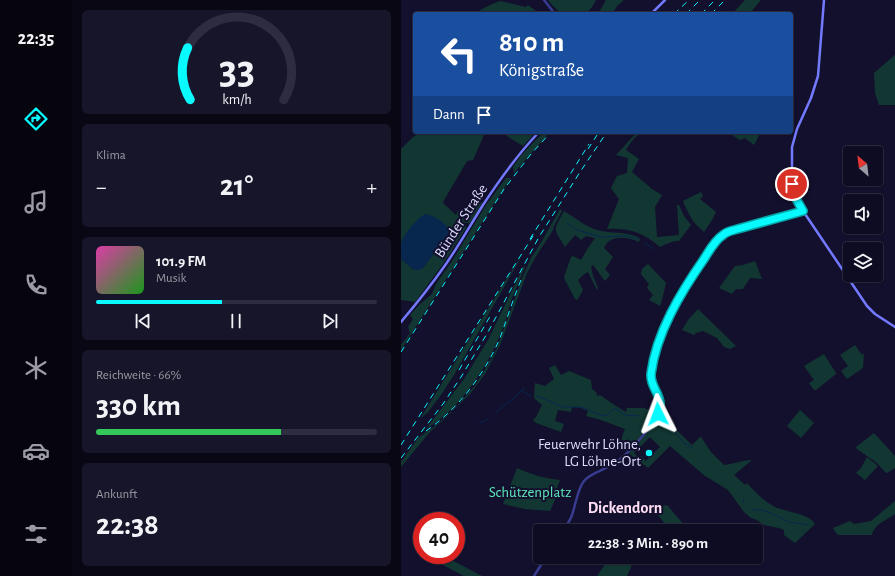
<!DOCTYPE html>
<html lang="de">
<meta charset="utf-8">
<style>
body{margin:0;font-family:"Alegreya Sans",sans-serif;background:#17152a;color:#f1f3f6;height:100vh;display:flex;flex-direction:column;font-size:15px;white-space:nowrap}
*{box-sizing:border-box;margin:0}
p{font-size:13px;color:#9b9ba5}
.icon{flex:none;width:22px;height:22px;fill:none;stroke:currentColor;stroke-width:2;stroke-linecap:round;stroke-linejoin:round}
.map{position:relative;flex:1;overflow:hidden}
.panel{display:flex;flex-direction:column;gap:10px;padding:10px;background:#080713;width:329px}
.panel>*{flex:none}
.top-card{position:absolute;left:12px;top:12px;width:380px;height:122px;border-radius:4px;box-shadow:0 1px 3px #0004,0 0 0 1px #2e2c40;background:#1a4fa0;color:#fff;overflow:hidden}
.needle{width:26px;rotate:332deg}
.tools{position:absolute;left:442px;top:146px;display:grid;gap:8px}
.tools a{display:grid;place-items:center;width:40px;height:40px;border-radius:4px;background:#0e0c22;box-shadow:0 1px 3px #0004,0 0 0 1px #2e2c40;font-size:20px}
.speed{position:absolute;left:12px;top:512px;display:flex;gap:8px;font-size:20px;font-weight:700;text-align:center}
.speed>*{display:grid;place-content:center;width:52px;height:52px;border-radius:50%;background:#0e0c22;box-shadow:0 1px 3px #0004,0 0 0 1px #2e2c40;line-height:1}
.speed .limit{border:6px solid #d22;background:#fff;color:#111}
.pin{position:absolute;display:grid;place-items:center;width:34px;height:34px;color:#fff;margin:-17px;border:2px solid #fff;border-radius:50%;box-shadow:0 1px 4px #0007}
.me{position:absolute;width:44px;margin:-22px;rotate:357deg;stroke-linejoin:round;filter:drop-shadow(0 0 3px #0008)}
.turn{display:flex;align-items:center;gap:14px;height:84px;padding:0 20px;font-size:18px}
.turn .icon{width:52px;height:52px;stroke-width:2.5}
.turn b{display:block;font-size:28px;line-height:34px}
.then{display:flex;align-items:center;height:38px;padding:0 20px;background:#0003;gap:8px;font-size:15px}
.big{font-size:30px;font-weight:700;line-height:1.1}
.panel .widget{flex:1;display:flex;flex-direction:column;justify-content:center;gap:6px;min-width:0;padding:0 14px;border-radius:6px;background:#17152a}
.panel .dial{align-items:center;gap:0}
.dial svg{height:104px;overflow:visible;fill:none;stroke:#2e2c40;stroke-width:7;stroke-linecap:round;text-anchor:middle}
.dial text{fill:#f1f3f6;stroke:none}
.song{display:flex;align-items:center;gap:12px}
.cover{width:48px;height:48px;border-radius:6px;background:linear-gradient(135deg,hsl(320 70% 55%),hsl(120 70% 35%))}
.played{height:4px;border-radius:2px;background:linear-gradient(90deg,#08faff 45%,#2e2c40 45%)}
.keys{display:flex;justify-content:space-around;direction:ltr}
.heat{display:flex;justify-content:space-between;align-items:center;font-size:22px;direction:ltr}
.charge{height:6px;border-radius:3px;background:linear-gradient(90deg,#34c759 66%,#2e2c40 0)}
.trip{position:absolute;left:132px;top:524px;width:230px;height:40px;border-radius:4px;background:#0e0c22;box-shadow:0 1px 3px #0004,0 0 0 1px #2e2c40;font-weight:700;line-height:40px;text-align:center}
main{display:flex;flex:1;min-height:0}
.dock{display:flex;flex-direction:column;width:72px;justify-content:space-around;align-items:center;background:#06050e;color:#9b9ba5}
.dock .icon{width:28px;height:28px}
.dock .selected{color:#08faff}
.dock b{font-size:18px;color:#f1f3f6}
.map>svg:first-child{display:block}
.green{fill:#123733;fill-rule:evenodd}
.water{fill:#07274e}
.lines{fill:none;stroke-linecap:round;stroke-linejoin:round}
.stream{stroke:#07274e;stroke-width:1}
.tertiary{stroke:#383b8f;stroke-width:2.5}
.secondary{stroke:#737aff;stroke-width:2.5}
.rail{stroke:#08faff;stroke-width:1;stroke-dasharray:6 5;stroke-linecap:butt}
.route-casing{stroke:#05a2a6;stroke-width:10}
.route{stroke:#08faff;stroke-width:7}
.poi-dot{fill:#08faff;stroke:#12102d;stroke-width:1.5}
.labels{text-anchor:middle;dominant-baseline:central;stroke-width:4;stroke-linejoin:round;paint-order:stroke}
.street-label{font-size:15px;fill:#dddcff;stroke:#12102d}
.poi-label{font-size:15px;fill:#dddcff;stroke:#12102d;text-anchor:end}
.park-label{font-size:15px;fill:#5ee8bb;stroke:#12102d}
.neighbourhood-label{font-size:16px;font-weight:bold;fill:#ffdef5;stroke:#12102d}
</style>
<main>
<nav class="dock">
<b>22:35</b>
<svg class="icon selected" aria-label="directions" viewBox="0 0 24 24"><path d="M12 3l9 9-9 9-9-9zM9 14v-3h6M13 9l2 2-2 2"/></svg>
<svg class="icon" aria-label="music" viewBox="0 0 24 24"><path d="M9 18V5l10-2v13"/><circle cx="6" cy="18" r="3"/><circle cx="16" cy="16" r="3"/></svg>
<svg class="icon" aria-label="phone" viewBox="0 0 24 24"><path d="M5 4h4l2 5-3 2q2 4 5 5l2-3 5 2v4C11 20 4 13 5 4z"/></svg>
<svg class="icon" aria-label="climate" viewBox="0 0 24 24"><path d="M12 3v18M4 7l16 10M4 17L20 7"/></svg>
<svg class="icon" aria-label="car" viewBox="0 0 24 24"><path d="M5 17H2v-5l4-1 3-4h7l3 4 3 1v5h-3M9 17h6M6 11h13"/><circle cx="7" cy="17" r="2"/><circle cx="17" cy="17" r="2"/></svg>
<svg class="icon" aria-label="filters" viewBox="0 0 24 24"><path d="M4 7h16M4 17h16"/><circle cx="9" cy="7" r="2"/><circle cx="15" cy="17" r="2"/></svg>
</nav>
<section class="panel">
<div class="widget dial"><svg viewBox="0 0 100 80">
<path d="M14 69A42 42 0 1 1 86 69"/>
<path d="M14 69A42 42 0 0 1 12 29" stroke="#08faff"/>
<text x="50" y="56" font-size="32" font-weight="700">33</text>
<text x="50" y="72" font-size="11">km/h</text>
</svg></div>
<div class="widget"><p>Klima</p>
<div class="heat"><a>−</a><b class="big">21°</b><a>+</a></div>
</div>
<div class="widget">
<div class="song"><i class="cover"></i><div><b>101.9 FM</b><p>Musik</p></div></div>
<div class="played"></div>
<div class="keys"><svg class="icon" aria-label="previous" viewBox="0 0 24 24"><path d="M18 5L8 12l10 7zM5 5v14"/></svg><svg class="icon" aria-label="pause" viewBox="0 0 24 24"><path d="M8 5v14M16 5v14"/></svg><svg class="icon" aria-label="next" viewBox="0 0 24 24"><path d="M6 5l10 7-10 7zM19 5v14"/></svg></div>
</div>
<div class="widget"><p>Reichweite · 66%</p><b class="big">330 km</b><div class="charge"></div></div>
<div class="widget"><p>Ankunft</p><b class="big">22:38</b></div>
</section>
<div class="map">
<svg width="494" height="576" viewBox="0 0 494 576">
<rect width="100%" height="100%" fill="#12102d"/>
<g class="green">
<polygon points="147,0 195,0 191,7 185,14 161,14 152,6"/>
<polygon points="205,0 223,0 216,6 211,14 197,14"/>
<polygon points="344,0 360,0 348,14 331,14"/>
<polygon points="99,1 125,7 127,5 139,14 72,14 89,5"/>
<polygon points="494,55 494,105 478,105 474,93 473,73"/>
<polygon points="20,132 86,132 83,135 72,160 66,161 42,202 43,204 55,215 57,211 66,218 68,217 77,201 81,203 69,223 63,223 65,226 65,228 42,264 14,302 0,300 0,259 13,270 22,268 48,233 8,230 0,244 0,149 12,137"/>
<polygon points="97,132 135,132 122,146 106,136"/>
<path d="M143,132h6l-9,10 -27,31 -1,-6c8,-13 20,-24 31,-35z"/>
<path d="M236,132h9c-10,2 -15,9 -20,18l13,9 -7,13 20,17 10,6 -7,12 2,30 22,-2 -2,-30h2l5,11 7,9 -12,16c-7,0 -13,3 -19,6 -18,-15 -30,-19 -53,-18l12,-30 -8,-11 6,-12 10,-3 1,-15 -12,-3z"/>
<polygon points="326,132 360,132 353,145 344,138 339,140"/>
<polygon points="105,178 110,178 96,199 0,350 0,345 9,333 7,327 12,319 9,315 19,304 31,294 35,284 51,261 85,205"/>
<path d="M300,192l2,4 -3,3 16,13 -4,8 -8,12c-12,-10 -15,-17 -21,-31z"/>
<polygon points="159,209 161,211 153,226 152,230 134,258 126,273 99,345 84,374 69,394 40,422 28,433 0,467 0,462 17,438 34,426 56,406 75,384 86,366 96,348 122,276 130,258 141,241"/>
<path d="M163,211c10,6 22,16 33,19 15,4 27,1 41,7l2,2 -1,3c-12,-5 -29,-8 -35,6l9,9 -8,12 5,6 -5,6 -12,-16 -2,2 2,9 5,12 -1,2 -9,-18 -5,3 -5,5 5,10 -5,9 -1,1 -2,-1 -10,-19 -1,-3 7,-20 2,-1 8,4 7,-12 7,-10 -9,-2 -5,4 -6,-5 -10,12c-12,-19 -12,-16 -1,-36z"/>
<polygon points="118,259 119,259 53,375 40,395 27,412 19,419"/>
<polygon points="354,261 361,279 349,278 342,289 335,289 331,294 318,288 334,266 342,265"/>
<polygon points="247,264 265,283 261,300 259,306 248,300 252,295 246,288 248,284 240,274 241,269"/>
<path d="M123,266l1,1c-4,10 -9,21 -13,31 -3,9 -5,18 -8,27 -15,40 -41,81 -78,104l38,-50 24,-39z"/>
<polygon points="297,309 335,346 329,349 323,347 316,338 302,331 295,333 293,335 281,330 287,320"/>
<polygon points="454,345 461,355 463,353 462,368 446,379 440,371 447,366 439,355"/>
<polygon points="423,354 435,373 435,374 415,390 413,390 408,383 413,380 403,366"/>
<path d="M154,365l6,10 8,-4 22,9 1,9 4,3 1,3 1,1 2,-1 16,11 10,6 1,-4h17l9,3 4,-3 1,1 -1,4 4,2 31,30 7,-7 2,-1 10,15 13,13c10,-1 19,-5 28,-5l-18,15 11,10 2,-2c8,9 16,17 26,23 11,6 36,7 42,18l-20,19 -11,-8v-5l-5,-2 -15,-3 -7,-5 -6,-2 -7,-6 -16,-22 -21,-13 -2,-1 -35,-30 -22,22 -22,-17 7,-8 -6,-4 -1,9 -1,1 -2,-1c-3,-7 -1,-12 2,-19l-24,-9 -15,-4 2,-5 -7,-3 -9,-1 -1,5 -13,-2 -3,11 9,3 -3,8 -25,-9 -3,-3 3,-3 6,-12 -8,-7 1,-15 10,3 9,-7 -5,-11zM249,437l10,10 -9,9h-1l-4,5 -5,-5 -2,2 -5,-5z"/>
<polygon points="399,410 413,423 400,438 386,426"/>
<polygon points="473,433 494,456 494,468 486,473 484,472 476,463 456,449 455,447"/>
<polygon points="466,457 477,466 464,480 455,473 460,468"/>
<path d="M116,468c16,7 26,10 43,12l-5,13 2,2 -7,16 -25,-2 -22,-5z"/>
<path d="M494,501v13c-8,6 -21,10 -23,21h-33l-3,-2 -3,-5 17,-7 4,3 17,-3z"/>
<polygon points="266,505 284,526 277,531 270,531 251,508"/>
<polygon points="28,555 41,555 81,576 63,576 42,565"/>
<polygon points="209,557 212,558 212,557 232,557 234,558 226,576 196,576"/>
</g>
<path class="water" d="M24,214c7,1 18,7 22,13 1,2 2,4 2,6l-26,35 -4,2h-5l-13,-11c0,-5 0,-12 0,-16 4,-11 15,-23 24,-29z"/>
<g class="lines">
<g class="stream">
<polyline points="166,223 176,230 200,237 225,236 237,239"/>
<polyline points="243,242 253,249"/>
<polyline points="121,391 130,396"/>
<polyline points="135,396 153,403 161,407 180,407 202,416 206,415 213,409 215,409 224,415 238,416"/>
<polyline points="95,412 113,398 123,388"/>
<polyline points="260,421 261,423 270,428 283,443 291,447 292,449"/>
<path d="M79,422c3,1 7,-2 8,-4"/>
<polyline points="342,499 343,503"/>
<polyline points="352,510 360,510 370,513 388,522 408,525"/>
</g>
<g class="tertiary">
<polyline points="143,0 154,14"/>
<path d="M162,531c3,-5 7,-10 9,-16 4,-11 5,-25 12,-34 6,-8 21,-11 29,-17 13,-8 23,-20 33,-32 4,-5 9,-10 12,-17 7,-17 -8,-25 -7,-40 4,-41 32,-85 54,-118 6,-9 12,-20 22,-25l76,-21"/>
<polyline points="133,576 145,557"/>
</g>
<g class="secondary">
<polyline points="423,0 417,76 410,98 396,129 391,147 391,184 394,197 398,205 466,306 474,314 494,327"/>
<polyline points="250,14 264,0"/>
<path d="M0,322c16,-19 31,-38 45,-58 13,-19 25,-40 37,-59 17,-26 35,-51 56,-73"/>
</g>
<g class="rail">
<polyline points="273,14 288,0"/>
<polyline points="285,14 299,0"/>
<polyline points="300,14 314,0"/>
<polyline points="310,14 324,0"/>
<polyline points="187,149 198,132"/>
<polyline points="129,239 188,144"/>
<polyline points="0,352 103,189 130,154 150,132"/>
<polyline points="58,370 91,313"/>
<path d="M25,431c33,-23 58,-56 74,-93 7,-19 13,-39 21,-58"/>
<polyline points="0,445 132,236"/>
<polyline points="0,458 42,404 60,377 87,332 138,237 179,172 206,132"/>
</g>
</g>
<g class="lines">
<g class="route-casing">
<path id="route" d="M257,414c1,-3 2,-6 2,-9 1,-11 -10,-18 -9,-31 5,-41 30,-82 53,-115 5,-8 11,-19 19,-24 3,-3 7,-4 11,-5l69,-19 -8,-14 -3,-13"/>
</g>
<use href="#route" class="route"/>
</g>
<circle class="poi-dot" cx="248" cy="453" r="4"/>
<g class="labels">
<g class="street-label">
<text transform="translate(60 221) rotate(-57)">Bünder Straße</text>
</g>
<g class="poi-label">
<text x="240" y="444">Feuerwehr Löhne,<tspan x="240" dy="17">LG Löhne-Ort</tspan></text>
</g>
<g class="park-label">
<text x="129" y="492">Schützenplatz</text>
</g>
<g class="neighbourhood-label">
<text x="224" y="508">Dickendorn</text>
</g>
</g>
</svg>
<div class="tools">
<a><svg class="needle" viewBox="-14 -14 28 28"><path d="M0-13l5 13h-10z" fill="#e53935"/><path d="M0 13l5-13h-10z" fill="#9b9ba5"/></svg></a>
<a><svg class="icon" aria-label="sound" viewBox="0 0 24 24"><path d="M4 9h4l5-4v14l-5-4H4zM17 9q2 3 0 6"/></svg></a>
<a><svg class="icon" aria-label="layers" viewBox="0 0 24 24"><path d="M12 4l9 5-9 5-9-5zM3 14l9 5 9-5"/></svg></a>
</div>
<div class="speed"><div class="limit">40</div></div>
<div class="pin" style="left:391px;top:184px;background:#d93025"><svg class="icon" aria-label="arrive" viewBox="0 0 24 24"><path d="M6 21V4h12l-3 4 3 4H6"/></svg></div>
<svg class="me" style="left:257px;top:414px" viewBox="-20 -20 40 40"><path d="M0-17L14 15 0 8-14 15z" fill="#08faff" stroke="#fff" stroke-width="4"/></svg>
<div class="trip">22:38 · 3 Min. · 890 m</div>
<div class="top-card">
<div class="turn"><svg class="icon" aria-label="left" viewBox="0 0 24 24"><path d="M17 20v-9H6M10 6l-5 5 5 5"/></svg><div><b>810 m</b>Königstraße</div></div>
<div class="then">Dann<svg class="icon" aria-label="arrive" viewBox="0 0 24 24"><path d="M6 21V4h12l-3 4 3 4H6"/></svg></div>
</div>
</div>
</main>
